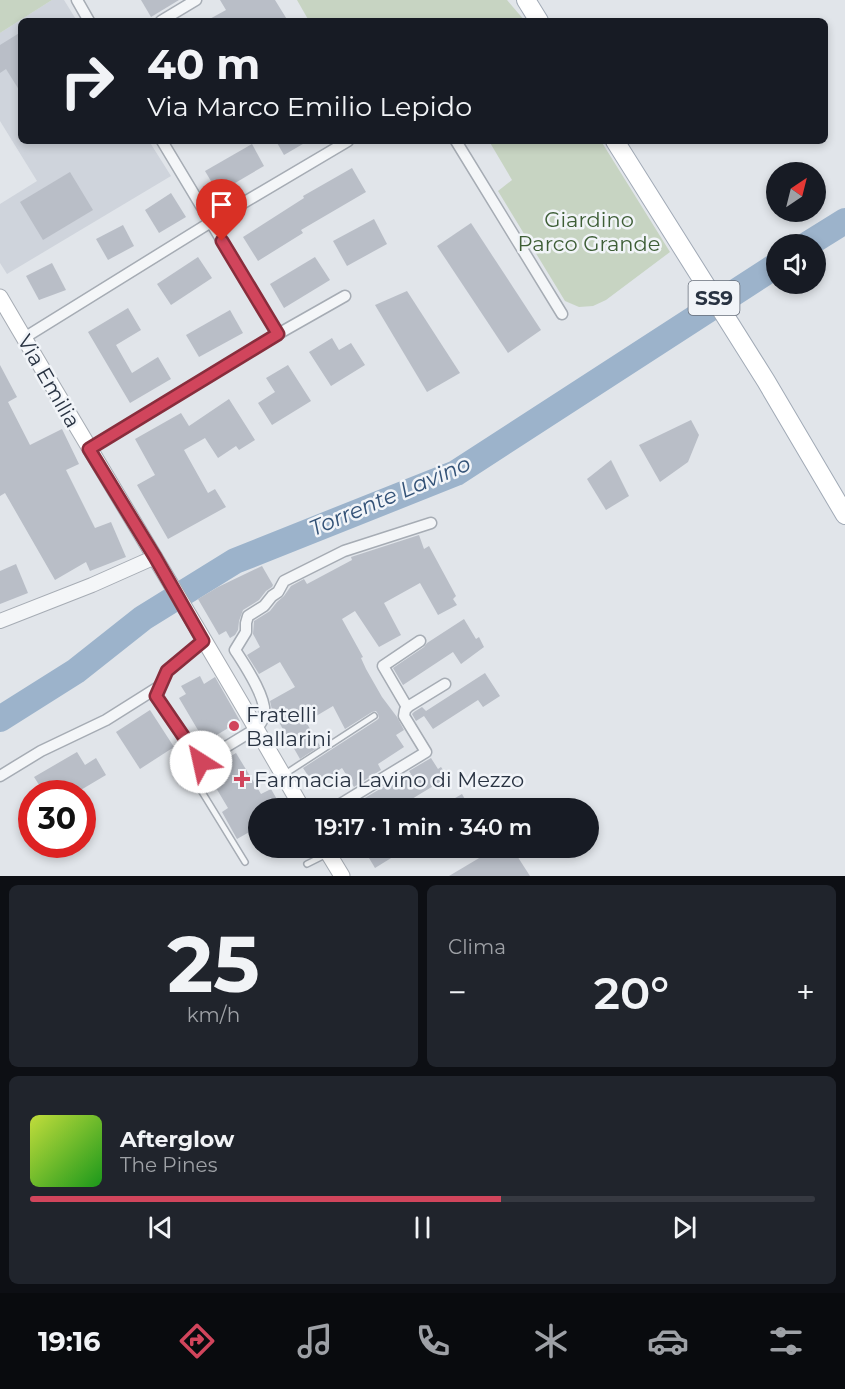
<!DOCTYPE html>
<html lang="it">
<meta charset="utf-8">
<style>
body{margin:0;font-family:Montserrat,sans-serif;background:#20242c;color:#f1f3f6;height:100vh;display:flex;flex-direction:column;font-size:22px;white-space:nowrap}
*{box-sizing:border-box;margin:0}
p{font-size:20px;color:#9ea1a6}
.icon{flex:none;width:33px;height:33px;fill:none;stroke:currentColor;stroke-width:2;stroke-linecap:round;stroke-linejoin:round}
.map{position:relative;height:876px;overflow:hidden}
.sheet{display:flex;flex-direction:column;gap:9px;padding:9px;background:#0d0f14;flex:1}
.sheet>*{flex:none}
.banner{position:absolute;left:18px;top:18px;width:810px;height:126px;border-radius:9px;box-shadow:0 3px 9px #0003;background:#171b24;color:#f1f3f6;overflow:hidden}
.needle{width:39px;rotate:35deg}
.tools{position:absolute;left:766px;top:162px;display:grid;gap:12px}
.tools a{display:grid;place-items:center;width:60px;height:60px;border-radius:50%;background:#171b24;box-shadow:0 3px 9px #0003;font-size:30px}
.speed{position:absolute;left:18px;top:780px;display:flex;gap:12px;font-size:30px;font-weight:700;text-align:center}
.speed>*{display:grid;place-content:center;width:78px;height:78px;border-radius:50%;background:#171b24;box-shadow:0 3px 9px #0003;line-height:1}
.speed .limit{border:9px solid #d22;background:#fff;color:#111}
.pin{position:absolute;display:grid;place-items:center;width:51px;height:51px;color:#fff;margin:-62px -26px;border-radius:50% 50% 50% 0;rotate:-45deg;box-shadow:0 0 6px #0007}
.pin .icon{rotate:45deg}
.me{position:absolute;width:66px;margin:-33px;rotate:325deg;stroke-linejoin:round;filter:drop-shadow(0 0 4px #0008)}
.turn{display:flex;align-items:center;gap:21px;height:126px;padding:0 30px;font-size:27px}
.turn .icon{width:78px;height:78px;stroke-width:2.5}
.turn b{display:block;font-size:42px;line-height:51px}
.big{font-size:45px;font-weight:600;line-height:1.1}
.sheet .widget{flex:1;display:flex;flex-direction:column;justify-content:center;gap:9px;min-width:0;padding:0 21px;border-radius:9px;background:#20242c}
.sheet .dial{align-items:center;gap:0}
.dial b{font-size:78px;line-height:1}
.song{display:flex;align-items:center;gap:18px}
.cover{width:72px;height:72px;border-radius:9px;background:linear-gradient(135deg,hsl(70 70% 55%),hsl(120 70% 35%))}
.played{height:6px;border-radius:3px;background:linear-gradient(90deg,#d1455c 60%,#363941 60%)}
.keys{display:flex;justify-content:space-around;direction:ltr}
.heat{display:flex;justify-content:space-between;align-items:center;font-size:33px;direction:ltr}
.sheet .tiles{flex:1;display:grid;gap:9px;grid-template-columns:1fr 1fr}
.widget:last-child{grid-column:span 2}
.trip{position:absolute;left:248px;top:798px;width:351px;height:60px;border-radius:30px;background:#171b24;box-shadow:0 3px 9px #0003;font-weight:600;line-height:60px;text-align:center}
.menu{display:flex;height:96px;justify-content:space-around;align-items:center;background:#090b0e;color:#9ea1a6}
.menu .icon{width:42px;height:42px}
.menu .current{color:#d1455c}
.menu b{font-size:27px;color:#f1f3f6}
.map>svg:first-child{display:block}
.built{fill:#cfd4dc}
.green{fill:#c7d4c2}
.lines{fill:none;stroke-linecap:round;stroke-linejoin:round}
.river{stroke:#9cb3cb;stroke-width:26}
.building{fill:#b9bec7}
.service-casing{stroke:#a6acb4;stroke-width:8}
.minor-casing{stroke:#a6acb4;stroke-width:13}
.tertiary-casing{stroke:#a6acb4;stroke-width:16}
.secondary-casing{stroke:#a6acb4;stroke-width:17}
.primary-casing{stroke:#a1aab6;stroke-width:20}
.service{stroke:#f4f6f8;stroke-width:5}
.minor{stroke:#f4f6f8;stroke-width:10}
.tertiary{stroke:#f4f6f8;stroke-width:14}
.secondary{stroke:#fff;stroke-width:15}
.primary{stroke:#fff;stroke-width:18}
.route-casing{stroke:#882d3c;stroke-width:15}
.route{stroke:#d1455c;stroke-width:10}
.poi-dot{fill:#d1455c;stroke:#f1f4f8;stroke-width:2}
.labels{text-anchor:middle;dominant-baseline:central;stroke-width:5;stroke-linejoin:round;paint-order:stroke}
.shield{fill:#f1f4f8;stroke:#656d79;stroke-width:1.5}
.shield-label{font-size:20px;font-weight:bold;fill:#293342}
.park-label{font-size:21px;fill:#3e5e36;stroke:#f1f4f8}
.street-label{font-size:21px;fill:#293342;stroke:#f1f4f8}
.poi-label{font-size:21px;fill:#293342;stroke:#f1f4f8;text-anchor:start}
.water-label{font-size:22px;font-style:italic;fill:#335277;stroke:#f1f4f8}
</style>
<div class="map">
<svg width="845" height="876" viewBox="0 0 845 876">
<rect width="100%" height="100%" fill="#e1e5ea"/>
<polygon class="built" points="52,0 64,0 77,21 21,21 21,141 149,141 171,176 7,274 0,263 0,204 37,181 0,121 0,33"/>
<g class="green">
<polygon points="0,0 52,0 0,33"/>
<polygon points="297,0 507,0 525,21 309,21"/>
<polygon points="489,141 601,141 670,252 606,300 593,306 579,307 565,301 498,191 512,180"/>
</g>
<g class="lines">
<g class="river">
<polyline points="808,244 845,221"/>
<polyline points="0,719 76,671 143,618 235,561 456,473 777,265"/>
</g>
</g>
<g class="building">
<polygon points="141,0 179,0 151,17"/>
<polygon points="220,0 275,0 288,21 206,21 226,10"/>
<polygon points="21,32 21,93 6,69 0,73 0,45"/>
<polygon points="276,141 308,141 284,155"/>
<polygon points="252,144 264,166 218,193 205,171"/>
<polygon points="352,168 366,192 301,230 303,233 258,261 243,237 304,198 303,196"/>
<polygon points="70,172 93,210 43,240 20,202"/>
<polygon points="171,193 186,217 159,233 145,210"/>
<polygon points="374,219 387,244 347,266 333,241"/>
<polygon points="471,223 541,330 508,353 437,246"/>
<polygon points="123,225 134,246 108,260 96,239"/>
<polygon points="198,257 212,278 171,305 157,284"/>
<polygon points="315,257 330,280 284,308 270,284"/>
<polygon points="52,263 66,290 39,300 26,276"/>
<polygon points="407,291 460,373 427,392 375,305"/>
<polygon points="128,308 141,330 116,345 132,373 158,357 171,379 130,403 88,332"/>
<polygon points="230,310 243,333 199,357 186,335"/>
<polygon points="332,338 339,350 351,343 365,365 331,386 309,352"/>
<polygon points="0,365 17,397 8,402 30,445 62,429 79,464 66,470 95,528 111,522 126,557 90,571 86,562 55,580 5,493 0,496"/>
<polygon points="288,365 311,401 272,425 258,403 275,392 266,378"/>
<polygon points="229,399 255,440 239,450 236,446 218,458 205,438 184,450 208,493 215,489 226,507 168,539 137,485 155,475 135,439 181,413 189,426"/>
<polygon points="691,420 699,435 688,462 660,482 639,445"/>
<polygon points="611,460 629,496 606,510 587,479"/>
<polygon points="419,535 424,549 429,546 456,596 453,599 457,605 438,615 420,583 384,603 401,635 379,647 355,611 342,619 363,657 361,658 366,669 382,697 397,717 404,730 396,735 404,747 378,764 381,770 354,787 342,768 315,786 303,768 377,720 379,718 378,714 376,711 372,712 345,729 333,706 306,722 320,746 300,759 272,710 270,701 295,687 280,662 259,674 247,655 260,647 253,634 254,621 270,611 277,602 284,596 291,586 304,579 307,584 352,560 351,557"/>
<polygon points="16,564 28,593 0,604 0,571"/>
<polygon points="262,566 273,585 272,587 266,591 259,600 243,610 239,621 238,630 235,635 230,638 226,631 219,635 198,599 218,587"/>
<polygon points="464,619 476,639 479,637 484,647 461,664 453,652 403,685 393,668 424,647 427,643"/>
<polygon points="485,673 500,696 483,707 478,700 433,729 424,716 416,721 412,714 414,712 422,707 426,711"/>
<polygon points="200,676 204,684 215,677 240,721 205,742 179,698 186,694 181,686"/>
<polygon points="150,710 174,747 140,769 116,732"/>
<polygon points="77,752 85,765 96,758 106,775 74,794 45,794 34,777"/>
<polygon points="236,753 261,794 271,789 282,808 258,808 258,827 237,839 222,812 228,808 206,771"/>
<polygon points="431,758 438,769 441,767 448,777 402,805 399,799 383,808 348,808 390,783 391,786 411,774 409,771"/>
<polygon points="462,794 470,808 438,808"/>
<polygon points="363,848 391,848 396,855 375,868"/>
<polygon points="496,848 512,848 530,876 449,876"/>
</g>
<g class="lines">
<g class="service-casing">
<g id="service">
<polyline points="201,762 191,774 245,862"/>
<polyline points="285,774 374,716"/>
<polyline points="307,864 327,854"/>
</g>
</g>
<g class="minor-casing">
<g id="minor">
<polyline points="77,0 89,21"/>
<polyline points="161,21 196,0"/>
<polyline points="162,141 278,334"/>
<polyline points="456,141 562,314"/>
<polyline points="24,338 211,222 348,141"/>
<polyline points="89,449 278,334 345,296"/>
<path d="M203,641l-36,30 -11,25 45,66 56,-34c3,-4 6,-7 7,-12 4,-17 -20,-52 -29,-66l11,-18v-9l2,-7 16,-10 8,-10 6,-4 6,-11 60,-30 87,-28"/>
<polyline points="407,707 383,666 420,641"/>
<polyline points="0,776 41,751 106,720 160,686"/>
<polyline points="334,808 426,752 404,716 405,710 409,706 445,684"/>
</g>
</g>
<g class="tertiary-casing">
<polyline id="tertiary" points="0,621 92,585 155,557"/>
</g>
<g class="secondary-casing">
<g id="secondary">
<path d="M0,297c100,171 204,339 302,511"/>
<polyline points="325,848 342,876"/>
</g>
</g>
<g class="primary-casing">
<g id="primary">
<polyline points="526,0 539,21"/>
<polyline points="615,141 766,381 845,515"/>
</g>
</g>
<use href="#service" class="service"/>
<use href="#minor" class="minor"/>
<use href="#tertiary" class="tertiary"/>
<use href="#secondary" class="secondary"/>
<use href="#primary" class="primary"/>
</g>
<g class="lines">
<g class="route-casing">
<polyline id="route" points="201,762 156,696 167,671 203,641 155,557 89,449 278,334 222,241"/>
</g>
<use href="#route" class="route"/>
</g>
<g class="poi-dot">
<circle cx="234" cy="726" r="6"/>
<path d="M239 770h6v6h6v6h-6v6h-6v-6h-6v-6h6z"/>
</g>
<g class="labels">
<rect class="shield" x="688.5" y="281" width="51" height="34" rx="4.5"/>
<g class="shield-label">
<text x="714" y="298">SS9</text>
</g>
<g class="park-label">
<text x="589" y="219">Giardino<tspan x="589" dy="24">Parco Grande</tspan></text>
</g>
<g class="street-label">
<text transform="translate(49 381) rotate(60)">Via Emilia</text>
</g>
<g class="poi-label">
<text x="246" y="714">Fratelli<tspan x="246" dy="24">Ballarini</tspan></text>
<text x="254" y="779">Farmacia Lavino di Mezzo</text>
</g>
<g class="water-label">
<text transform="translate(390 496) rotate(-23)">Torrente Lavino</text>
</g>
</g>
</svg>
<div class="tools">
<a><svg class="needle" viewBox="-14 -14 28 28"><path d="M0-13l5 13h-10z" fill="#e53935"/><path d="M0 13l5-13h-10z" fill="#9ea1a6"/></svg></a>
<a><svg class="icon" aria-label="sound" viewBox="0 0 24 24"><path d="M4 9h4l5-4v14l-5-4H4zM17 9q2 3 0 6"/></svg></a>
</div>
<div class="speed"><div class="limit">30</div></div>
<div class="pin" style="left:222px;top:241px;background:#d93025"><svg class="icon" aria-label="arrive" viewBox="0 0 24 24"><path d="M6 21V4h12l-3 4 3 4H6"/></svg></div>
<svg class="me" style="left:201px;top:762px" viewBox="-20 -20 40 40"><circle r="19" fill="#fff"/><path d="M0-13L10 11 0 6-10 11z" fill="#d1455c"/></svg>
<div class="trip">19:17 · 1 min · 340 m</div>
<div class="banner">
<div class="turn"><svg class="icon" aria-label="right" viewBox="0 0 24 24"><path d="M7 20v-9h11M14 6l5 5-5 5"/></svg><div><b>40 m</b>Via Marco Emilio Lepido</div></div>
</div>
</div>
<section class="sheet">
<div class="tiles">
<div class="widget dial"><b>25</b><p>km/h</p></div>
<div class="widget"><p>Clima</p>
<div class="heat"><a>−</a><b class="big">20°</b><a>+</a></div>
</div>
<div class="widget">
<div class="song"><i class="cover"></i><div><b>Afterglow</b><p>The Pines</p></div></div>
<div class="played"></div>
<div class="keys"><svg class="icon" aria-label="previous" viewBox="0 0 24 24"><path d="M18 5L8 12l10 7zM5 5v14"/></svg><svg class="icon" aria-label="pause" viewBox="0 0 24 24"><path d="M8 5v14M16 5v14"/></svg><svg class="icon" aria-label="next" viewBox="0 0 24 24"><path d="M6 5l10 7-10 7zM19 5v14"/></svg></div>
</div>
</div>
</section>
<nav class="menu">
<b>19:16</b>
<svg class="icon current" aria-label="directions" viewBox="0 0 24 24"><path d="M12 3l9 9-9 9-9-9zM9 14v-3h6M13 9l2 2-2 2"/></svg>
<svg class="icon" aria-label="music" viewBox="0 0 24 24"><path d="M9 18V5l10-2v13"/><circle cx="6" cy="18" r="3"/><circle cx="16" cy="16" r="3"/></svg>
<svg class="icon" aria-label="phone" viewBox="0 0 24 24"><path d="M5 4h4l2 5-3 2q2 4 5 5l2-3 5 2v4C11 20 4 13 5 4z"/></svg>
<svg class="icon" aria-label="climate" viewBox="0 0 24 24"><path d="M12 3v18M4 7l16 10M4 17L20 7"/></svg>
<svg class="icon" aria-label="car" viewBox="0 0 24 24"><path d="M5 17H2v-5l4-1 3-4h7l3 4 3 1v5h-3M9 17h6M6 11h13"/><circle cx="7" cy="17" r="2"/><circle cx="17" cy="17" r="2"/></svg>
<svg class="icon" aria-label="filters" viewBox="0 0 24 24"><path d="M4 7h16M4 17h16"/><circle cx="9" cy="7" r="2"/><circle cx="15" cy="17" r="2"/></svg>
</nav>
